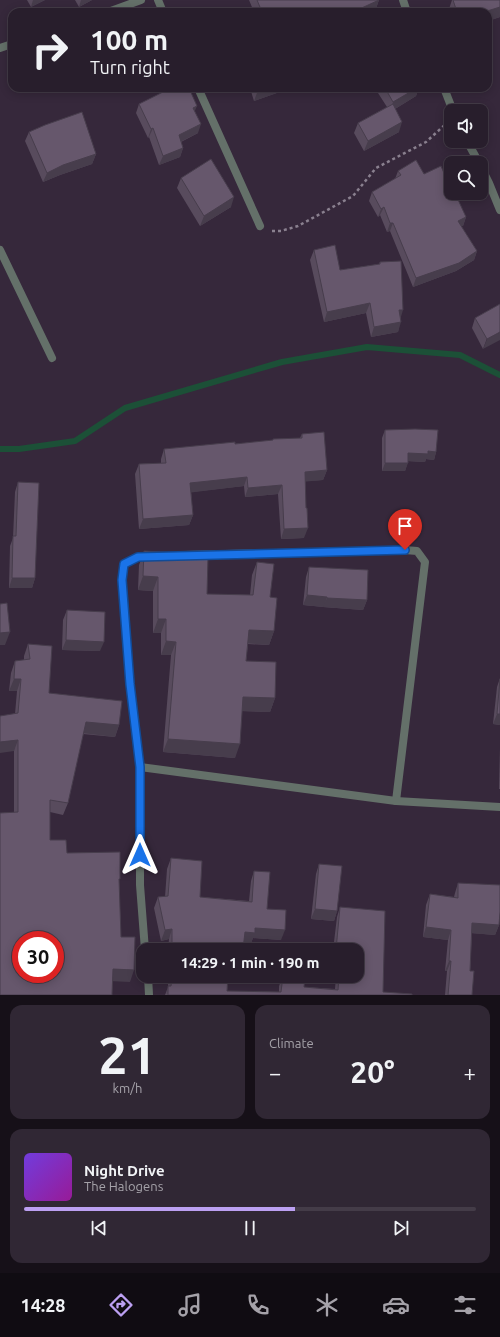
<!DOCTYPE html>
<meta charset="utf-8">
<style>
body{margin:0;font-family:Ubuntu,sans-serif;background:#302734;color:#f1f3f6;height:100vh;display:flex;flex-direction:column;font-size:15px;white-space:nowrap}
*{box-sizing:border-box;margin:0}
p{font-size:13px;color:#a5a2a9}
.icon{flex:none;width:22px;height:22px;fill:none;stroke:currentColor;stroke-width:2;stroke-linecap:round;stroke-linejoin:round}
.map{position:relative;height:995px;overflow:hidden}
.details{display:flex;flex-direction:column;gap:10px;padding:10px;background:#161018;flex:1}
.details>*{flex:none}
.guide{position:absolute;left:8px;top:8px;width:484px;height:84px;border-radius:12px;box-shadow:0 2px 10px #0003,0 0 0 1px #443c48;background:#281e2c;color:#f1f3f6;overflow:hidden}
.fabs{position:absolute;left:444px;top:104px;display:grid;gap:8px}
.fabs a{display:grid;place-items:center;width:44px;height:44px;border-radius:8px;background:#281e2c;box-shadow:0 2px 10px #0003,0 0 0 1px #443c48;font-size:20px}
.speed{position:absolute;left:12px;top:931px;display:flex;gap:8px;font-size:20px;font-weight:700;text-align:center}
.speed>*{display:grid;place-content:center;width:52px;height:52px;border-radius:50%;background:#281e2c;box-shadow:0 2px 10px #0003,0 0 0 1px #443c48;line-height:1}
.speed .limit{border:6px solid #d22;background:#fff;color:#111}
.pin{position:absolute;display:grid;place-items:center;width:34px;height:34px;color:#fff;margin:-41px -17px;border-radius:50% 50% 50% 0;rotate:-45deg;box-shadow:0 0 4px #0007}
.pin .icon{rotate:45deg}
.me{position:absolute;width:44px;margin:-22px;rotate:0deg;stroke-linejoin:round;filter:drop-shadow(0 0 3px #0008)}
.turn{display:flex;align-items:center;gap:14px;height:84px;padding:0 16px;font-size:18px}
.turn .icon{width:52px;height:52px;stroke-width:2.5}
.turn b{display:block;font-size:28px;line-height:34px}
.big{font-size:30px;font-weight:600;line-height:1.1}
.details .card{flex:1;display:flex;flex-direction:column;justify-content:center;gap:6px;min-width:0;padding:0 14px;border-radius:12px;background:#302734}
.details .dial{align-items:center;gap:0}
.dial b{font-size:52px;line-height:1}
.song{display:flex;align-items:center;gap:12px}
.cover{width:48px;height:48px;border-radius:6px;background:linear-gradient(135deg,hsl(260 70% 55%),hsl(300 70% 35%))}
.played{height:4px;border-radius:2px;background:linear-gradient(90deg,#bca0f2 60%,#443c48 60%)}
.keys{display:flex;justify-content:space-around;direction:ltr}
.heat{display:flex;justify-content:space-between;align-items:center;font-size:22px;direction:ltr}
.details .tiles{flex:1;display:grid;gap:10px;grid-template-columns:1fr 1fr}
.card:last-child{grid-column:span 2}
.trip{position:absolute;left:136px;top:943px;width:228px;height:40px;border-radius:12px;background:#281e2c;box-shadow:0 2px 10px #0003,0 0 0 1px #443c48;font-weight:600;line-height:40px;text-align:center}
.dock{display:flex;height:64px;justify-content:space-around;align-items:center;background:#100c12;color:#a5a2a9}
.dock .icon{width:28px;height:28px}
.dock .on{color:#bca0f2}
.dock b{font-size:18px;color:#f1f3f6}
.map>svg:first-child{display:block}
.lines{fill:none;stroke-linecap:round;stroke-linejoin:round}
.stream{stroke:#1c5037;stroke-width:6}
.path{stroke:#8a808f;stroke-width:2.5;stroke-dasharray:3 3;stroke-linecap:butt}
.minor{stroke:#647069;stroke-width:8}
.wall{fill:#584b5d}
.shaded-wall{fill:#473d4c}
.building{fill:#66576c;stroke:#473d4c;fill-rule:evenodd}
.route-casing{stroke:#114b97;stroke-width:10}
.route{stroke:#1a73e8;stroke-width:7}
</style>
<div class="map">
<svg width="500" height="995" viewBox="0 0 500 995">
<rect width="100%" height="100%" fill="#36283b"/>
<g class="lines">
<polyline class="stream" points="0,449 19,449 75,441 125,408 282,362 367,347 460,355 500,375"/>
<polyline class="path" points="272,231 281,231 298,226 353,196 376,168 426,142 448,122"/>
<g class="minor">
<polyline points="158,0 163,12"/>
<polyline points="403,0 407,12"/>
<polyline points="108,12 141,0"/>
<polyline points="0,48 12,44"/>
<polyline points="198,88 260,226"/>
<polyline points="444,88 453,111"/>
<polyline points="467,141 479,163"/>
<polyline points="481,167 489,183 500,210"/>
<polyline points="0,250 52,358"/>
<polyline points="184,555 405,550 417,551 425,562 396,801"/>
<polyline points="140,767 396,801 500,807"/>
<polyline points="145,950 140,885 140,767 130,684 122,580 124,564 138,557 152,556"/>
<polyline points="148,976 149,995"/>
</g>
</g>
<g class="wall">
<polygon points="27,0 45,0 31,7"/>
<polygon points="75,0 92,0 79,7"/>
<polygon points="249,0 379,0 375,11 373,12 254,12"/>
<polygon points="452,0 500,0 500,17 488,21 488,12 449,12 449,9"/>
<polygon points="250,88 291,88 254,101"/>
<polygon points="380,88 419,88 416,96 395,109 399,132 364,151 354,133 358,123 387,107 378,93"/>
<polygon points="162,90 195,112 198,133 181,142 183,148 180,157 159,165 149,137 148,138 136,113 139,104 161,93"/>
<polygon points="29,132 96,154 92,164 60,175 43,182 25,141"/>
<polygon points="398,171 424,174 449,185 466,217 463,226 461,226 477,251 474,260 456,271 413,287 390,231 387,232 380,215 378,217 369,201 372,192 395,179"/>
<polygon points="181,178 231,207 200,226 177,188"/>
<polygon points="314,250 340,270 379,264 380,262 401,317 398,332 371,337 366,313 324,322 310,260"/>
<polygon points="500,304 483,349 472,328 475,318"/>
<polygon points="385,430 436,452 434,460 426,459 425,462 408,461 405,471 382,471 382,438"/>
<polygon points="302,434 327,470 323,480 305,481 304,538 281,539 278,494 245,497 244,486 191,492 193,515 189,525 139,529 135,474 139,464 161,463 161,459 164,449 235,444 300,438"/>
<polygon points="18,482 35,578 32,588 9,588 10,546 13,538 15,492"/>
<polygon points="144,551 195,557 207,594 250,595 252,575 257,562 270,597 274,631 269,645 248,644 246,661 275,698 270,712 242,711 235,758 163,752 171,655 161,655 161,633 153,633 153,591 138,590 139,565"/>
<polygon points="309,567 367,600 363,610 323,607 324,607 303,605 306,577"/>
<polygon points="67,610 100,651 62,650 63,620"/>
<polygon points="28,644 49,693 119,725 115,737 83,734 68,803 63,815 50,812 50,840 67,853 119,882 121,937 130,982 14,812 14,751 15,714 17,691 9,691 11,673 15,661 24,660 24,656"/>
<polygon points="500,678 500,725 493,724 497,687"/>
<polygon points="500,748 500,789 499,789"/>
<polygon points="171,858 200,897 249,901 251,881 254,871 267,909 281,940 253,938 251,943 244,943 243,950 168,950 169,939 161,941 154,908 158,897 165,897 167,869"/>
<polygon points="319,864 337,911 334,921 311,919 316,874"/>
<polygon points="458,883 499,925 495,935 472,933 470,971 472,995 445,995 447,971 445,971 448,940 423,937 426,905 430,894 454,897 455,893"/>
<polygon points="340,907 383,992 412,995 165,995 168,987 168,976 228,976 227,991 279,992 279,986 283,976 304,987 335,989 336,976 357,976 357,950 333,950 337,917"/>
</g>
<g class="shaded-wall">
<polygon points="33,0 45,0 31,7"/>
<polygon points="81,0 92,0 79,7"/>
<polygon points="379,0 375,11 373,12 353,12"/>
<polygon points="500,7 500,17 488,21 488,12 484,12"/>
<polygon points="265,88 291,88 254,101 258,90"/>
<polygon points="417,88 419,88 416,96 390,112 393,102"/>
<polygon points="197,106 193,115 193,108"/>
<polygon points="402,122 399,132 364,151 368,141"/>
<polygon points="201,124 198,133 176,144 179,135"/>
<polygon points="153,128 149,137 148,138 151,129"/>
<polygon points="183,148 180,157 159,165 163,156"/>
<polygon points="96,154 92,164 60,175 43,182 47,173 63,165"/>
<polygon points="234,197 231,207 200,226 204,216"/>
<polygon points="384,207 380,215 378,217 381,209"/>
<polygon points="466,217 463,226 455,229 458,221"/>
<polygon points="390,223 393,223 390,231 387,232"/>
<polygon points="477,251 474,260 456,271 413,287 416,278"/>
<polygon points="370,303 366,313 324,322 327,312"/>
<polygon points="399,310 403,310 400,320"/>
<polygon points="401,322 398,332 371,337 374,327"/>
<polygon points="500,332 500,340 483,349 487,339"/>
<polygon points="428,451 436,452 434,460 426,459 425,462 405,461 408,453"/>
<polygon points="385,463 408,463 405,471 382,471"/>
<polygon points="327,470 323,480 301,482 305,472"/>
<polygon points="247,477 244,486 187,493 190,483"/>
<polygon points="282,485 278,494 245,497 248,488"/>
<polygon points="193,515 189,525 139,529 143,519"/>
<polygon points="308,528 304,538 281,539 284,529"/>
<polygon points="143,576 158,577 153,591 138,590"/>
<polygon points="12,578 35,578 32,588 9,588"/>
<polygon points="307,595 327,597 324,607 303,605"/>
<polygon points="327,598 367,600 363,610 323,607"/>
<polygon points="158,619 166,619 161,633 153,633"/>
<polygon points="249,630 274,631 269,645 244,643"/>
<polygon points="10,632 5,645 0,645 0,633"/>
<polygon points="66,640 104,642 100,651 62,650"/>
<polygon points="166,641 176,642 171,655 161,655"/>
<polygon points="14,679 21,679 17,691 9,691"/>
<polygon points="243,697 275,698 270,712 238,711"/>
<polygon points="497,714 500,714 500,725 493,724"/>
<polygon points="86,722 119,725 115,737 82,733"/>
<polygon points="168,739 240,744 235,758 163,752"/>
<polygon points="18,740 14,751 0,753 0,742"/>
<polygon points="315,909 337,911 334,921 311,919"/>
<polygon points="472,923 499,925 495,935 469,933"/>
<polygon points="426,927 451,930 448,940 423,937"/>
<polygon points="255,928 285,930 281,940 253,938 251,943 242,942 245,932"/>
<polygon points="172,929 169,939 161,941 165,930"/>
<polygon points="230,947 243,949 243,950 229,950"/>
<polygon points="449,961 451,961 447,971 445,971"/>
<polygon points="113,969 134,970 130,982 109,981"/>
</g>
<g class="building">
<polygon points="257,0 379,0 353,12 262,12"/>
<polygon points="453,0 500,0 500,7 484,12 457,12"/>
<polygon points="168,88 189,88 197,106 193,108 201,124 179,135 183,148 163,156 153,128 151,129 139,104 163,92 162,90"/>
<polygon points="257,88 265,88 258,90"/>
<polygon points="385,88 417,88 393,102"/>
<polygon points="393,104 402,122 368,141 358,123"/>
<polygon points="82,112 96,154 63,165 47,173 29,132 45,125"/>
<polygon points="211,159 234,197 204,216 181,178"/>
<polygon points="416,160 424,174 441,166 449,185 451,184 451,193 455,193 466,217 458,221 477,251 459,263 416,278 393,223 390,223 384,207 381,209 372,192 401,175 398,171"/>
<polygon points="335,245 340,270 380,264 380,262 401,261 403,310 399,310 401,322 374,327 370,303 327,312 314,250"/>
<polygon points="500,304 500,332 487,339 475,318"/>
<polygon points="415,429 438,430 436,452 428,451 428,454 408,453 408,463 385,463 385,430"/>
<polygon points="324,432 327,470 305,472 306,508 307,508 308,528 284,529 282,485 248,488 247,477 190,483 193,515 143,519 139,464 166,463 164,449 235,442 235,444 273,440 273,439 302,438 302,434"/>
<polygon points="18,482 39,483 35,578 12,578 13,536 16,536"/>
<polygon points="144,551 195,554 195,557 208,557 207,594 253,595 257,562 274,564 270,597 277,598 274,631 249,630 246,661 276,662 275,698 243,697 240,744 168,739 176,642 166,641 166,619 158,619 158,577 143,576"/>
<polygon points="309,567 368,570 367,600 327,598 327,597 307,595"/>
<polygon points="7,603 10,632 0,633 0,604"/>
<polygon points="67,610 105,612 104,642 66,640"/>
<path d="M28,644l24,2 -3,47 73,8 -3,24 -33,-3 -18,81 -18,-3v40h16l1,13 53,-1v27h-1l2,58h14l-1,33 -21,-1 -1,26h-112v-182l18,-1v-72l-18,2v-26l18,-3 3,-34h-7l1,-18 15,-2zM21,940h34v34h-34z"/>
<polygon points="500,679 500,714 497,714"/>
<polygon points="171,858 202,861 200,897 252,902 254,871 270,872 267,909 286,910 285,930 255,928 255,933 245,932 243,949 230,947 230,950 172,950 172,929 165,930 158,897 168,896"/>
<polygon points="319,864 342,866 337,911 315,909"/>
<polygon points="458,883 500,885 500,912 499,925 472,923 470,971 474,971 472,995 448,995 451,961 449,961 451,930 426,927 430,894 458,898"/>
<polygon points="340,907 385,911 383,992 412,994 412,995 168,995 168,986 171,986 172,976 228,976 227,991 281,992 283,976 305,978 304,987 338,990 339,976 357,976 357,950 336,950"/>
</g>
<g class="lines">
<g class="route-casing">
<polyline id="route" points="140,855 140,767 130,684 122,580 124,564 138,557 405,550"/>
</g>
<use href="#route" class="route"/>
</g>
</svg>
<div class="fabs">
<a><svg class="icon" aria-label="sound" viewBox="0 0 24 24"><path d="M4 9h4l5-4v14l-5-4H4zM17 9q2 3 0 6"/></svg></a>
<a><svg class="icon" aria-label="search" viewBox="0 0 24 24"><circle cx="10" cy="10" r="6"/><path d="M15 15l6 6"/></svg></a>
</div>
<div class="speed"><div class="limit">30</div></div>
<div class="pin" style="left:405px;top:550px;background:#d93025"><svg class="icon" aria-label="arrive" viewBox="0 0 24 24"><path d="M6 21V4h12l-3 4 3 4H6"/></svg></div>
<svg class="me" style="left:140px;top:855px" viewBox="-20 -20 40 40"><path d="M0-17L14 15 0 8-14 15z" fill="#1a73e8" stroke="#fff" stroke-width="4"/></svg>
<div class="trip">14:29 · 1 min · 190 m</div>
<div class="guide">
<div class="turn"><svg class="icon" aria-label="right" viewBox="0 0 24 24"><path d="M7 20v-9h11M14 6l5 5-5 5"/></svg><div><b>100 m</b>Turn right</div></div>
</div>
</div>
<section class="details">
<div class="tiles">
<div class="card dial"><b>21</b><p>km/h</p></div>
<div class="card"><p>Climate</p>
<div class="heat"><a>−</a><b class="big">20°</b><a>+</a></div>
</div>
<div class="card">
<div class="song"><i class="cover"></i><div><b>Night Drive</b><p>The Halogens</p></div></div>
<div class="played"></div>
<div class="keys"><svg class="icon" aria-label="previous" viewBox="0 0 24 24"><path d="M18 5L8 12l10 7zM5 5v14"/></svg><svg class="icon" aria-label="pause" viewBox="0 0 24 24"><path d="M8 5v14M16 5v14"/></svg><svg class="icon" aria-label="next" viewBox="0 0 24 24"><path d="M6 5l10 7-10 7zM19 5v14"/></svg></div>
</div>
</div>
</section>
<nav class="dock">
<b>14:28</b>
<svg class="icon on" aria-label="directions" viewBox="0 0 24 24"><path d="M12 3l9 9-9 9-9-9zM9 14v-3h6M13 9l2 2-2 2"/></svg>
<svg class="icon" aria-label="music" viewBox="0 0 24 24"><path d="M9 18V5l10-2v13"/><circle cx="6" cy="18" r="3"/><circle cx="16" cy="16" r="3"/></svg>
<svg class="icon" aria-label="phone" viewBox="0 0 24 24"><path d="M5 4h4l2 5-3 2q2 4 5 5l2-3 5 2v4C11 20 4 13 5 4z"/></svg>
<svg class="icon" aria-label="climate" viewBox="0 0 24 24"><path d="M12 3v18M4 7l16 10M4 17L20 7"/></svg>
<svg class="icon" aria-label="car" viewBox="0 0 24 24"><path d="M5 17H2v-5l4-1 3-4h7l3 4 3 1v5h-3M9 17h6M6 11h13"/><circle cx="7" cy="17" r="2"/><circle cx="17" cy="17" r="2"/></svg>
<svg class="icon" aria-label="filters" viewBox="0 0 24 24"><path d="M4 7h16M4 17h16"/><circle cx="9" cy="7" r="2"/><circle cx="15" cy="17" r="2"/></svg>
</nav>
